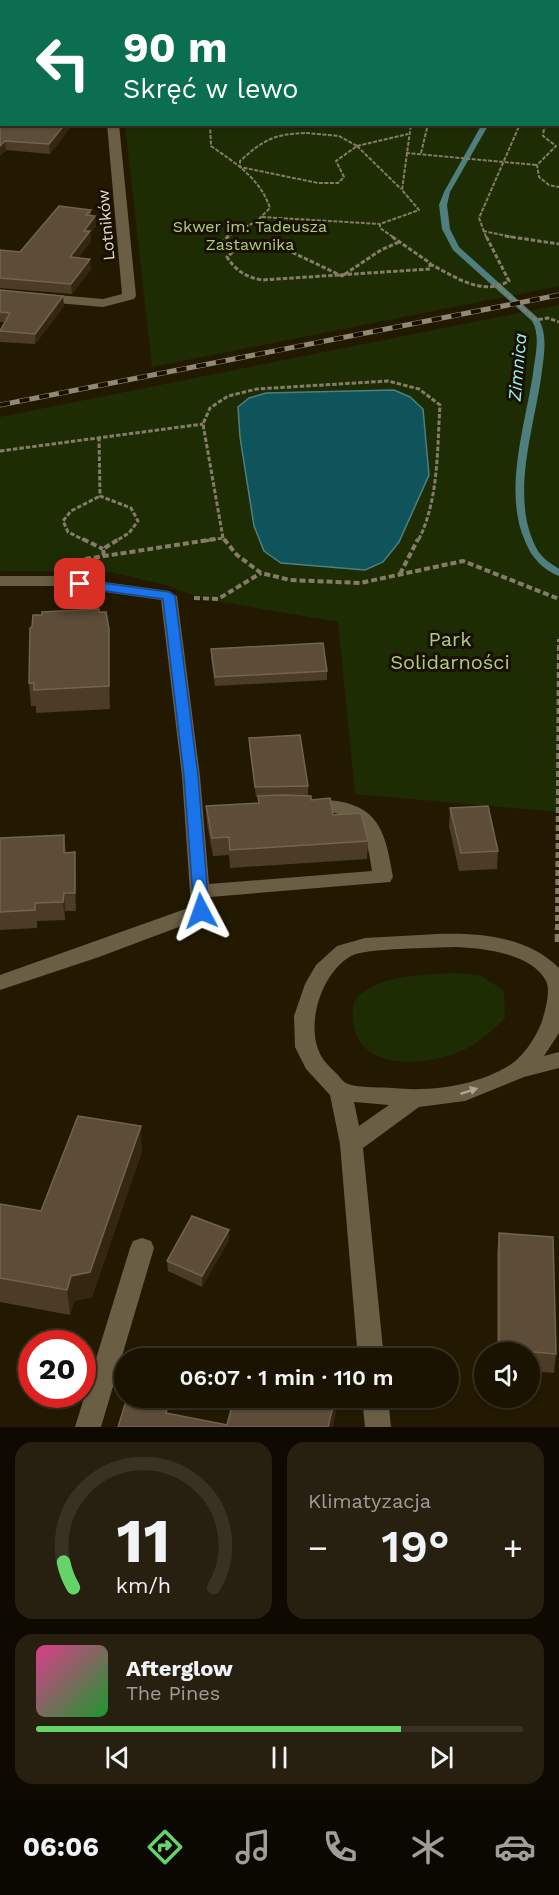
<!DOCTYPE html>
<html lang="pl">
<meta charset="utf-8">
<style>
body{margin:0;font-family:"Work Sans",sans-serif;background:#272010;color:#f1f3f6;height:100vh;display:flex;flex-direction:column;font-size:22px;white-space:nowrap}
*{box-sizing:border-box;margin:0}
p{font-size:20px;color:#9f9e99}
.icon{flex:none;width:33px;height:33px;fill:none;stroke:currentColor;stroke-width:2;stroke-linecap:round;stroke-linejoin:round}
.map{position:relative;height:1427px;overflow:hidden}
.panel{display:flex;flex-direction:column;gap:15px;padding:15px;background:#0e0a01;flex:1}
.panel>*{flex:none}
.banner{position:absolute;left:0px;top:0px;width:560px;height:126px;box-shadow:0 2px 4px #0004,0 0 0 2px #383223;background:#0b6e4f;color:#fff;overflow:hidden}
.buttons{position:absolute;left:474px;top:1342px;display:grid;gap:12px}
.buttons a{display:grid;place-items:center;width:66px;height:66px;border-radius:50%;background:#1a1301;box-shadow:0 2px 4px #0004,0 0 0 2px #383223;font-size:30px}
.speed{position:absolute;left:18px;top:1330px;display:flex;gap:12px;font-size:30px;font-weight:700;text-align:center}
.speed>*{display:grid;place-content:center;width:78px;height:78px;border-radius:50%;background:#1a1301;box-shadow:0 2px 4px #0004,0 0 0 2px #383223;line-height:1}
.speed .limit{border:9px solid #d22;background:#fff;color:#111}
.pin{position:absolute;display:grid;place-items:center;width:51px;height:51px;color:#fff;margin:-26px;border-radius:12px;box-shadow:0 3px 9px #0006}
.me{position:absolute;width:66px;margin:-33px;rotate:356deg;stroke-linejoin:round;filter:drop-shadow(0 0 4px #0008)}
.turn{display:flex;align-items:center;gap:21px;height:126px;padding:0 24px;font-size:27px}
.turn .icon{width:78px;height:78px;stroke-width:2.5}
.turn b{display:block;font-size:42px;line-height:51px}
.big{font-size:45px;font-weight:600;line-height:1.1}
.panel .tile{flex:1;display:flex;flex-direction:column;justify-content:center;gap:9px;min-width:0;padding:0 21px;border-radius:18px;background:#272010}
.panel .dial{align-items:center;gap:0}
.dial svg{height:156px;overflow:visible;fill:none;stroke:#383223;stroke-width:7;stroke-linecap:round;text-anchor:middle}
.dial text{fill:#f1f3f6;stroke:none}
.song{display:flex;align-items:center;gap:18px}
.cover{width:72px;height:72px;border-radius:9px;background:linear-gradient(135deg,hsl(330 70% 55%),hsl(130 70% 35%))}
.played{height:6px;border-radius:3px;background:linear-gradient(90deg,#64d468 75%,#383223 75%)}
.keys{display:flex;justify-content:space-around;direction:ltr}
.heat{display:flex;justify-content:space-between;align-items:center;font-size:33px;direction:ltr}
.panel .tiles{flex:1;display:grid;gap:15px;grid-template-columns:1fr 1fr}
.tile:last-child{grid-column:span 2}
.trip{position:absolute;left:114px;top:1348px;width:345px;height:60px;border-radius:30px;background:#1a1301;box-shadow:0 2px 4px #0004,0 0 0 2px #383223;font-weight:600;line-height:60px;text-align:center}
.tab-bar{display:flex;height:96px;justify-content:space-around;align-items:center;background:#0a0800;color:#9f9e99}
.tab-bar .icon{width:42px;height:42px}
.tab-bar .on{color:#64d468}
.tab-bar b{font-size:27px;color:#f1f3f6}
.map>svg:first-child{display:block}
.green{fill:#1e2c04}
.water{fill:#0f545b;stroke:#507e7f;stroke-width:1.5}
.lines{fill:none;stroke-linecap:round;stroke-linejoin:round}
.stream{fill:#507e7f;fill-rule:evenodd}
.path-far3{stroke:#847c68;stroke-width:2;stroke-dasharray:4 1.5;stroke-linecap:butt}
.path-far2{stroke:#847c68;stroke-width:3;stroke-dasharray:4.5 2;stroke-linecap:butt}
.path-far1{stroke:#847c68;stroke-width:4;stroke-dasharray:6 3;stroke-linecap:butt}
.path{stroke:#847c68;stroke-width:4.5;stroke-dasharray:8 4;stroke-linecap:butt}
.lane{fill:#6a5f44;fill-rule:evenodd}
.street{fill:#6a5f44;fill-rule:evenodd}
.rail-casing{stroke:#918976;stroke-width:5}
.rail{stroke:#1a1000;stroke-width:4;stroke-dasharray:10;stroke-linecap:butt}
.wall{fill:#4c3b26}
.shaded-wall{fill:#34260f}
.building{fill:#5c4c38;stroke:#726450;stroke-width:1.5}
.oneway{fill:#afa692}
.route{fill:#1a73e8;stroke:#114b97;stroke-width:1.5}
.labels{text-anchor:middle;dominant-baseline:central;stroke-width:6;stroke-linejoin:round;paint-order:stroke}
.far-street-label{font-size:16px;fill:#e7e1d2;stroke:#1a1000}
.far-park-label{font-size:16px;fill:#acce7f;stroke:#1a1000}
.far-water-label{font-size:18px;font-style:italic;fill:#97f2fe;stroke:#1a1000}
.park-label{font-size:20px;fill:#acce7f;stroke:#1a1000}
</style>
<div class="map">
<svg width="559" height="1427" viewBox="0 0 559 1427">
<rect width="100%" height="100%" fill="#231901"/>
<g class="green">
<polygon points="111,0 559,0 559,286 152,367 125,125 558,124 558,2"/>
<polygon points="559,305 559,812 355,794 338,622 200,598 166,585 110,572 0,571 0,417"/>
<path d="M454,973l26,2 24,16 1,27c-10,9 -20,19 -32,27 -35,21 -118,32 -120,-27 -1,-9 0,-19 8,-24 26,-20 62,-19 93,-21z"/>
</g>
<polygon class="water" points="394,390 410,397 423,409 429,475 399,542 383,562 365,570 281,563 264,551 254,526 240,437 238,407 249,398 266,393"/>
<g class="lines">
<g class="stream">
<rect x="506" y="0" width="6" height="2"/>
<path d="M482,124h7l-39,68 -3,13 3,24 9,18 79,71c10,16 6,36 4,53 -7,56 -34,128 -4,180 5,8 14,13 21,18v7c-16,-6 -28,-19 -34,-35 -23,-52 2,-120 9,-175 2,-14 6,-32 -2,-45l-79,-71 -11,-21 -3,-24 5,-13z"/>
</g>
<g class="path-far3">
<polyline points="41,0 44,2"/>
<polyline points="492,0 548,2"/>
<polyline points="5,2 8,0"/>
<polyline points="12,2 15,0"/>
<path d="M210,124l1,22c24,17 49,32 59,62l-13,13 -31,16"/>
<polyline points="553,124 544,128 543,136 556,146 537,165 539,177 549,185 559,187"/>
<path d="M306,133l33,3 18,10 -21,15 8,16 -6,6h-20l-78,-16v-6c23,-21 34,-27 66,-28z"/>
<polyline points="357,146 401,189"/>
<polyline points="357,146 408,134"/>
<polyline points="406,153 537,165"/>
<polyline points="421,153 428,124"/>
<polyline points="262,217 380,224"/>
<polyline points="483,231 512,237"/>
<polyline points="393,237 380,228 380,224 419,210 402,190 411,124"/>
<polyline points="486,237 479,218 520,124"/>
</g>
<g class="path-far2">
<path d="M229,236l-6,5 12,9 -8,7c9,14 19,20 35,23l168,-11v-6l-39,-27"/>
<polyline points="505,236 559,244"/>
<polyline points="235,250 281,247 342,276 381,250 399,242"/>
<path d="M430,264c24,12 52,33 79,17l-23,-45"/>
<polyline points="499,287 536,320 548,318 559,322"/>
<polyline points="99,437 100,496 131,508 138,521 129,533 116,541"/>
<polyline points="0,451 203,424"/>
<path d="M223,538l-20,-114 7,-16 18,-12 29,-7 131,-8 31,8 21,16c-3,45 -1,95 -22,136"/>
<polyline points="86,541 68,532 63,521 71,511 100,496"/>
<polyline points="205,541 223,538 225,541"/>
</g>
<g class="path-far1">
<polyline points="83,539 103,549"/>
<polyline points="224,539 237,555 261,573 290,580 360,583 463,561 559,599"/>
<polyline points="104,556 103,549 119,539"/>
<polyline points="85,559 215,539"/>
<polyline points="400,574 418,539"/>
<polyline points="194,598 218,599 261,573"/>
<polyline points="557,930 559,639"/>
</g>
<polyline class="path" points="557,942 557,928"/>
<g class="lane">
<path d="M0,576h62l107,15 8,5 23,180 9,108 163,-13c-5,-31 -7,-55 -44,-59 -10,-1 -19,0 -29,-3l-3,-4 3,-4c12,-3 26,-1 38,0 45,7 49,37 56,76l-3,5 -180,15 1,14 -3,5 -109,41 -99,33v-15l191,-68 -9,-131 -21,-176 -99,-14h-62z"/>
<polygon points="142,1238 151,1241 154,1248 101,1427 75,1427 130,1248 133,1241"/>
</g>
<g class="street">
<polygon points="122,0 165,0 166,1 120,2"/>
<polygon points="107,124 119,124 136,296 134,299 103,307 0,298 0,290 103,299 122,294"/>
<path d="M437,934c43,-1 90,2 122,34v65l-15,23 15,-4v16l-35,9 -59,24 -46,6 -56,41 21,211h-26l-18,-215 -10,-49 -24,-26 -11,-22 -1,-31 11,-32 11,-19 21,-19 28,-8zM455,947c27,1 77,6 91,34 5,9 -1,31 -4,40 -5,15 -19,36 -32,44 -34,21 -79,27 -118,23 -11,-1 -38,0 -46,-5 -3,-1 -6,-6 -9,-9 -8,-8 -16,-15 -19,-25 -11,-30 5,-77 33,-93 15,-8 83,-8 104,-9zM354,1102l35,3 -30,21z"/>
<polygon points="362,1398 388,1398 391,1427 365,1427"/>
</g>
<g class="rail-casing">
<polyline id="rail" points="0,405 559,295"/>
</g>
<use href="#rail" class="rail"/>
</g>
<g class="wall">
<polygon points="0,13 73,124 50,154 6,150 0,156"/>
<polygon points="91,210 91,215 95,216 96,226 90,233 91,241 78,258 91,269 72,294 0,288 0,250 20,252"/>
<polygon points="0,290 64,306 35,344 0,342 0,330 4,322 0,322"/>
<polygon points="99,612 110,652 110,709 36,713 36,706 31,706 29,683"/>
<polygon points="211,649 327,671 327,680 215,686 211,658"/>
<polygon points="249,738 308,786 308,796 311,800 368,841 367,859 230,868 229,855 213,856 207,824 206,806 258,803 258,797 256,797 249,747"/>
<polygon points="450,808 498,851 497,869 459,871 449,826"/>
<polygon points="64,835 66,853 76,870 76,911 65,911 65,920 37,921 37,928 0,930 0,838"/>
<polygon points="142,1151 92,1297 74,1301 70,1315 0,1302 0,1204 41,1211"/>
<polygon points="229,1230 229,1240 202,1287 168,1271 167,1261"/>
<polygon points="499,1233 556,1354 554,1373 530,1371 530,1353 497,1353 497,1252"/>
</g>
<g class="shaded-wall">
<polygon points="65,124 73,124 50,154 49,144"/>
<polygon points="5,141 6,150 0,156 0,146"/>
<polygon points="95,216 96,226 90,233 91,241 71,267 70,257 84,231"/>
<polygon points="90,259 91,269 72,294 71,284"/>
<polygon points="63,296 64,306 35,344 35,334"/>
<polygon points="109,629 110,652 110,709 109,686"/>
<polygon points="75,852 76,870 76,911 75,893"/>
<polygon points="64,893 65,911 65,920 63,902"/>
<polygon points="141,1126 142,1151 92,1297 74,1301 70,1315 67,1290 71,1276"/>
<polygon points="229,1230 229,1240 202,1287 202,1276"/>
<polygon points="335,1398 339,1398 333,1427 328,1427"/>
</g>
<g class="building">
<polygon points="263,0 306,0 306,2 264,2"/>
<polygon points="0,13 2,14 2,124 65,124 49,144 5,141 0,146"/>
<polygon points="59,206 91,210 86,215 95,216 84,231 90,231 70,257 90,259 71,284 0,278 0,250 20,252"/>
<polygon points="0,290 63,296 35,334 0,331 10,313 0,312"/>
<polygon points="99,609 99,612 106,612 109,629 109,686 34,690 34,683 29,683 30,628 32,627 33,615 42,615 42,612"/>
<polygon points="323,643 327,671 215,677 211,649"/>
<polygon points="300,735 308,786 255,787 249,738"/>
<polygon points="282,795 311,796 311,800 330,798 333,815 361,813 368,841 230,850 229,837 212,838 206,806 259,803 258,796"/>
<polygon points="488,806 498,851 461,853 450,808"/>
<polygon points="64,835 64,853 75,852 75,893 64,893 63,902 35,903 35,910 0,912 0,838"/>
<polygon points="78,1116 141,1126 90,1272 71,1276 67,1290 0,1278 0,1204 41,1211"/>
<polygon points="192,1216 229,1230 202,1276 167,1261"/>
<polygon points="499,1233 553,1237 556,1354 499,1349"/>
<polygon points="247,1351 290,1359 245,1359"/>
<polygon points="127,1398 168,1406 166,1413 227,1425 234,1398 335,1398 328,1427 118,1427"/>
</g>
<defs><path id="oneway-solid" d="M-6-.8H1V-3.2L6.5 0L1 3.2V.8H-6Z" transform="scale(1.5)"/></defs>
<use class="oneway" href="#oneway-solid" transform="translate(469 1091) rotate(-18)"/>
<polygon class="route" points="80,580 169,592 175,596 198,776 209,911 207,915 196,915 194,911 184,776 163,599 76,587 74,584 76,581"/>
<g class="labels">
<g class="far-street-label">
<text transform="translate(106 225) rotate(-95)">Lotników</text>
</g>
<g class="far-park-label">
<text x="250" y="226">Skwer im. Tadeusza<tspan x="250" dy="18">Zastawnika</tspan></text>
</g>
<g class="far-water-label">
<text transform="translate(517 367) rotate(-85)">Zimnica</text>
</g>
<g class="park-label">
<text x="450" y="639">Park<tspan x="450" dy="23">Solidarności</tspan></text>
</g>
</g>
</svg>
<div class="buttons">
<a><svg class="icon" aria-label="sound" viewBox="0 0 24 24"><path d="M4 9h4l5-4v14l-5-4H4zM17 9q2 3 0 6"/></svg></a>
</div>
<div class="speed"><div class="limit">20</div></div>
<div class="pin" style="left:80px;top:584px;background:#d93025"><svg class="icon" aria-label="arrive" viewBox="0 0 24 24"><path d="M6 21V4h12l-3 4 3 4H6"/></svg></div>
<svg class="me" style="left:201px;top:911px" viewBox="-20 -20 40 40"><path d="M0-17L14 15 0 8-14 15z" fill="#1a73e8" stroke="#fff" stroke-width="4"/></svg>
<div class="trip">06:07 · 1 min · 110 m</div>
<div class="banner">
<div class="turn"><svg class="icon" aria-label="left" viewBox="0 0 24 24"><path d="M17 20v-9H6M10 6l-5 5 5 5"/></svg><div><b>90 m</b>Skręć w lewo</div></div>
</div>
</div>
<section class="panel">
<div class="tiles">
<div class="tile dial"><svg viewBox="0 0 100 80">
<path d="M14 69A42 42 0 1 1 86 69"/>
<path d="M14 69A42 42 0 0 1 9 56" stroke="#64d468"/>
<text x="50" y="56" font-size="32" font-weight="700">11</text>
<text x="50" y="72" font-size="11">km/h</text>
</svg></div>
<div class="tile"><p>Klimatyzacja</p>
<div class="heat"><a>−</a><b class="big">19°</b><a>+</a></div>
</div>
<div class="tile">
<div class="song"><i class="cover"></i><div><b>Afterglow</b><p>The Pines</p></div></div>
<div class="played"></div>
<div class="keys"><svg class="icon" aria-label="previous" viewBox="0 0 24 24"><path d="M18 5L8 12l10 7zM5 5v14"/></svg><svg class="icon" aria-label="pause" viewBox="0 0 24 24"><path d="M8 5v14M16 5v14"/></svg><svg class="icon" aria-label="next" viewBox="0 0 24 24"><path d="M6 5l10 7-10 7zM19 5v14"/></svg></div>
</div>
</div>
</section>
<nav class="tab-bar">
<b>06:06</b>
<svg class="icon on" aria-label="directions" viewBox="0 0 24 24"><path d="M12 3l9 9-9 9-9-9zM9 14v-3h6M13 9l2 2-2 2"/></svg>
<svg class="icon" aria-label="music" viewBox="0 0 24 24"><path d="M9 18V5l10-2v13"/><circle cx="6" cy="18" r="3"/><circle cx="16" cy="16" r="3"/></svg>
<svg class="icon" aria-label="phone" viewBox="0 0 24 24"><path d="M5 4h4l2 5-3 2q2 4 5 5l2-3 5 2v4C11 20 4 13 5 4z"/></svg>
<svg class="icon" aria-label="climate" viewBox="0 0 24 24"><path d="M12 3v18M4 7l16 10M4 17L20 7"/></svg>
<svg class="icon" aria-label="car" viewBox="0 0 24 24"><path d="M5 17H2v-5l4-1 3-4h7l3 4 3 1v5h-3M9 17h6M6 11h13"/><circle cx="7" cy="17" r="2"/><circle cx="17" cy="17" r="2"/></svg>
</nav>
